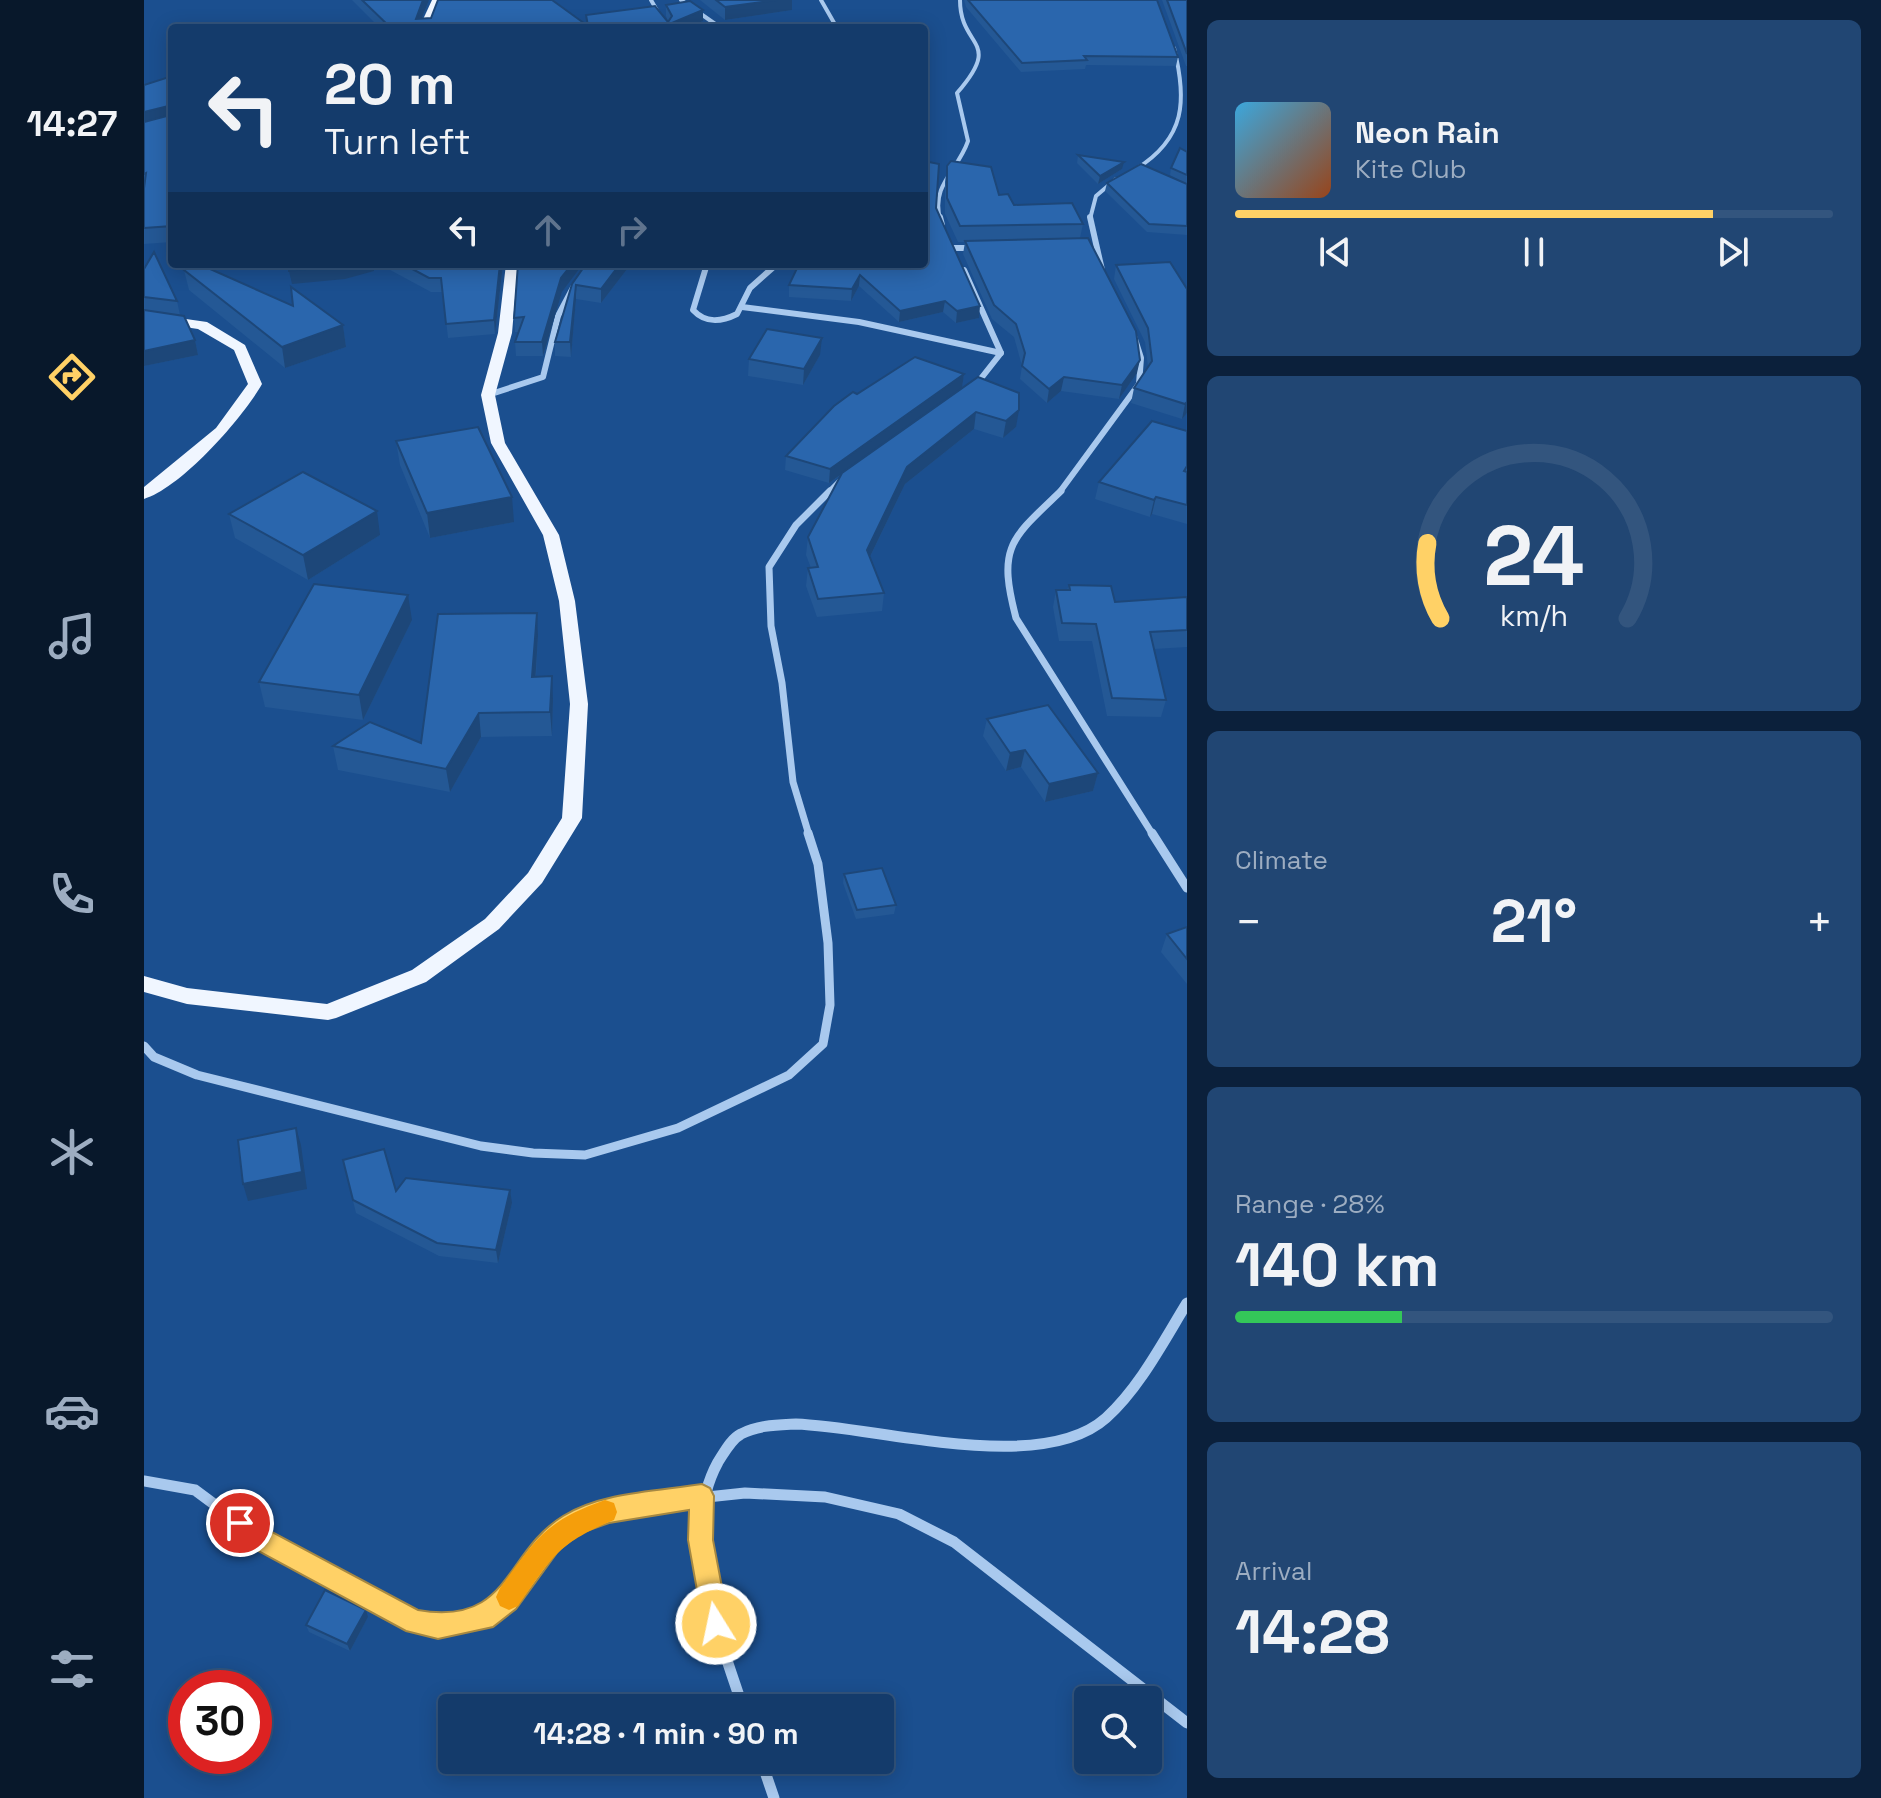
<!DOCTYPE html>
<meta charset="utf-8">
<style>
body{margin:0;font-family:"Space Grotesk",sans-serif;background:#214673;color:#f1f3f6;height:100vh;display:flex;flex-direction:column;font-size:30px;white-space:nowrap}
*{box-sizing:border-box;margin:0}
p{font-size:26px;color:#9dadc1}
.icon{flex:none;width:44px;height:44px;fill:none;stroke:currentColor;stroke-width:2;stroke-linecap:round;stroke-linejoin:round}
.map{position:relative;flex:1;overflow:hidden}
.drawer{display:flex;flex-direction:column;gap:20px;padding:20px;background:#0b203b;width:694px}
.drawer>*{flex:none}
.guide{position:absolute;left:24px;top:24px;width:760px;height:244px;border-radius:8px;box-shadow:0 4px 20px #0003,0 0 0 2px #33557e;background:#143b6b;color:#f1f3f6;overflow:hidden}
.buttons{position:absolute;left:930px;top:1686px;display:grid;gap:16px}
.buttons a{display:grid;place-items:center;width:88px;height:88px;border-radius:8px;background:#143b6b;box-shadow:0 4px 20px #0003,0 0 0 2px #33557e;font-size:40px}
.speed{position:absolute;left:24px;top:1670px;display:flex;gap:16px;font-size:40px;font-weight:700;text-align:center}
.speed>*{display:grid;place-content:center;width:104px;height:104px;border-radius:50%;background:#143b6b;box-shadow:0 4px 20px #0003,0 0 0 2px #33557e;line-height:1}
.speed .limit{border:12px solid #d22;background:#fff;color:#111}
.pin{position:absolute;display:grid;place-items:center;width:68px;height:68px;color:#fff;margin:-34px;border:4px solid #fff;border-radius:50%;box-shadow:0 2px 8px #0007}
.me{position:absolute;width:88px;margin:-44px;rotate:350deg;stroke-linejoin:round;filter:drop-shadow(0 0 6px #0008)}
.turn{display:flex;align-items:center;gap:28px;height:168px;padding:0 24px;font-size:36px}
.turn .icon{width:104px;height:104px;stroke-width:2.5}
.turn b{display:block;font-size:56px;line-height:68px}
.lanes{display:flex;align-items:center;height:76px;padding:0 24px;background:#0003;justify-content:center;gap:40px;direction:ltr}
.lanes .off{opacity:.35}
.big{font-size:60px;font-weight:700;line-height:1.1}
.drawer .card{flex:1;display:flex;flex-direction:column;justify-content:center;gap:12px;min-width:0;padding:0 28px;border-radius:12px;background:#214673}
.drawer .dial{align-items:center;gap:0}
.dial svg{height:208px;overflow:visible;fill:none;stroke:#33557e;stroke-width:7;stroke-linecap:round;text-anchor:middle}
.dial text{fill:#f1f3f6;stroke:none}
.song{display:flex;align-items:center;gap:24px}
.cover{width:96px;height:96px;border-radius:12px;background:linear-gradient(135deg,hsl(200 70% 55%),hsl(20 70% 35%))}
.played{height:8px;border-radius:4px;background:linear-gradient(90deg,#ffd166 80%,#33557e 80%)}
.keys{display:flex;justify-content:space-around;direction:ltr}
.heat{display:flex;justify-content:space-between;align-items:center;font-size:44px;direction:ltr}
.charge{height:12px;border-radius:6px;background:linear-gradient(90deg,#34c759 28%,#33557e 0)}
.trip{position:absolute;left:294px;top:1694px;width:456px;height:80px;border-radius:8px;background:#143b6b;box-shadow:0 4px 20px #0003,0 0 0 2px #33557e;font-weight:700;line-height:80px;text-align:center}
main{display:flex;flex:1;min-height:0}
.dock{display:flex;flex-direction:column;width:144px;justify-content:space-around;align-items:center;background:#08182b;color:#9dadc1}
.dock .icon{width:56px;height:56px}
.dock .current{color:#ffd166}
.dock b{font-size:36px;color:#f1f3f6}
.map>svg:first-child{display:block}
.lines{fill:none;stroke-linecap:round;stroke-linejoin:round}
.minor-far4{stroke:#a9c9ee;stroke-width:4}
.minor-far3{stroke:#a9c9ee;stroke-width:6}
.minor-far2{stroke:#a9c9ee;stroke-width:7}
.minor-far1{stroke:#a9c9ee;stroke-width:9}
.minor{stroke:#a9c9ee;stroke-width:11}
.primary{fill:#f0f6ff;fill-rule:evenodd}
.wall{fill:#245895}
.shaded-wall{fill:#1d4779}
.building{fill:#2a66ad;stroke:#1d4779;stroke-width:2}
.route{fill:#ffd166;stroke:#a68842;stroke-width:2}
.slow{fill:#f59e0b}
</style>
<main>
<nav class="dock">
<b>14:27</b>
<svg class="icon current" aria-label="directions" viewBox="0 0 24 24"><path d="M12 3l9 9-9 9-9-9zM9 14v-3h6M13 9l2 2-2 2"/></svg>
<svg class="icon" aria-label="music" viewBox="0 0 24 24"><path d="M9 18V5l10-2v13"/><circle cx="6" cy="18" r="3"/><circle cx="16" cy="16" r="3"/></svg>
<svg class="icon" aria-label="phone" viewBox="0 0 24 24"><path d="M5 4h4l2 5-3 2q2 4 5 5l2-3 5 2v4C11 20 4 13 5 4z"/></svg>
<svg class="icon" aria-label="climate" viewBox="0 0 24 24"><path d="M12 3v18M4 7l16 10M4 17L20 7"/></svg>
<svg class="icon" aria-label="car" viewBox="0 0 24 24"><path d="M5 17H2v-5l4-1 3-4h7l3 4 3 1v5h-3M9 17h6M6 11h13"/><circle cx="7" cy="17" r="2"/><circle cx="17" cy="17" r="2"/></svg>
<svg class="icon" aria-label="filters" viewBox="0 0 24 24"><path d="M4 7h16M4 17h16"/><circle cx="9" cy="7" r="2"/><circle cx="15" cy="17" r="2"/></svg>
</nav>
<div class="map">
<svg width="1043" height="1798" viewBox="0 0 1043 1798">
<rect width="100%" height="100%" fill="#1b4f8f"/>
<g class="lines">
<g class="minor-far4">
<polyline points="507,0 523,28"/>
<polyline points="537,0 577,28"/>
<polyline points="677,0 693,28"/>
<path d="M992,169c50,-31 51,-69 38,-121"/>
<path d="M796,219c-9,-35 18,-48 28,-78l-11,-48c47,-54 3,-44 3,-93"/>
<polyline points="946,219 952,196 972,179"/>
</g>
<g class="minor-far3">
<polyline points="796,217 798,225"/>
<polyline points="946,217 958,270"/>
<polyline points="809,248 830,248"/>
<path d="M563,264l-14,46c13,14 28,12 44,4l13,-26 27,-24"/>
<polyline points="820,270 857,353 831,386"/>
<polyline points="598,307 715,322 857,353"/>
<polyline points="344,395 399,377 414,316 431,284"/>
<polyline points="684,493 701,476"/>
<polyline points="915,493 995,384 997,358 989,333"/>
</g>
<g class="minor-far2">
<path d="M917,491c-50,48 -64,55 -45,127l137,217"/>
<polyline points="665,835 649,782 638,683 627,626 625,567 652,525 686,491"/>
</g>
<g class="minor-far1">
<polyline points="1008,833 1043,888"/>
<polyline points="0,1046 10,1057 53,1075 337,1146 389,1153 441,1155 534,1128 645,1075 679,1044 686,1005 684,943 674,864 664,833"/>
</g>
<g class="minor">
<polyline points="0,1481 51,1490 117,1539 271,1622 305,1625 331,1620 350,1610 407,1540 428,1524 456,1512 488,1505 601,1493 681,1497 755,1514 810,1542 1043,1723"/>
<path d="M599,1708c-24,-74 -66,-171 -25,-246 6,-9 13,-23 23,-28 17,-9 36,-9 55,-10 83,3 245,52 310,-6 34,-31 57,-76 81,-115"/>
<polyline points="617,1760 630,1798"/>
</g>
<g class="primary">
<polygon points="288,0 298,0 285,28 275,28"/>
<polygon points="362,264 374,264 368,333 351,395 361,443 415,535 431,601 444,704 438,818 398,883 355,929 282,982 192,1018 184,1020 43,1004 0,992 0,976 43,988 183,1004 268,970 341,919 384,873 418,818 426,704 415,601 399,535 347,443 337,395 354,333"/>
<path d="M0,313l63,9 38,23 17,39c-19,34 -81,104 -118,115v-12l72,-59 32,-44 -14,-34 -36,-21 -54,-8z"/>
</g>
</g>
<g class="wall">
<polygon points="208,0 285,0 278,19 443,24 442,15 524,22 522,16 522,5 559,21 543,28 236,28"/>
<polygon points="556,0 648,0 648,10 581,20"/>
<polygon points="820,0 1013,0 1034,57 1032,66 942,65 941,69 877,72 822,7"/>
<polygon points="1018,0 1043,0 1043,66 1042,66"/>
<polygon points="28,76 28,242 0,244 0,85"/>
<polygon points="1043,152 1043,184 1026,175 1027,168"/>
<polygon points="934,155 978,169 954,184 933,163"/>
<polygon points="803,166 855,195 870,205 939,224 936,238 993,373 975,399 917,391 903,403 876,379 878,366 870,337 848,319 819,254 821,242 814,242 801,214 801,182"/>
<polygon points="963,183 1043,184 1043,235 1003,232 961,191"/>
<polygon points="792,208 835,318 812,323 799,312 755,322 715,286 707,301 645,297 645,285"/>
<polygon points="1026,262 1043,413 1038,419 987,403 990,388 1004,367 1001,342 970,279 972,265"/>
<polygon points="235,264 359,264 351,334 304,338 299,292 287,292"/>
<polygon points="374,264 439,264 418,292 399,356 372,356 371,342 375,332 371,332 370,318"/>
<polygon points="442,264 487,264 457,303 432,299 427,357 411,356 411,342 428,284"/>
<polygon points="0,269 33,301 36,315 4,310 51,340 54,355 0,366"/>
<polygon points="40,270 149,306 199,325 202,347 141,368 45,290"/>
<polygon points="676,355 659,385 604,376 605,359"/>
<polygon points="820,374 818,388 872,427 859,438 830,429 761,484 726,557 740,593 738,611 673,617 662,586 664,568 667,568 662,555 664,537 697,475 685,483 641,470 642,456 713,394"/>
<polygon points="1043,431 1043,524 1008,514 1006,517 951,499 955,482"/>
<polygon points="252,441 370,522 286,538 256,465"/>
<polygon points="85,514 236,535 164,580 91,538"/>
<polygon points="925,585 971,602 1043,597 1043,647 1010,649 1022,700 1017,717 963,716 948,641 915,641 909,607 912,590 923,590"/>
<polygon points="268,620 219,720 121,707 115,682"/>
<polygon points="394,636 392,676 409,700 408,736 337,737 306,792 194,770 189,746 277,743"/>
<polygon points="843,719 954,773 949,791 901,802 877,767 862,771 839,736"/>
<polygon points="700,874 752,905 750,914 712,919 699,883"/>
<polygon points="1043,927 1043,984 1017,952 1023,934"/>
<polygon points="199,1160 252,1191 368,1203 354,1263 295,1256 212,1213"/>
<polygon points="224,1617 206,1651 165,1632 162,1625"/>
</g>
<g class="shaded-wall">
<polygon points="279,0 285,0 274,28 272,19"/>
<polygon points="633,0 648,0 648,10 581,20 581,7"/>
<polygon points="559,10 559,21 543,28 516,28"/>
<polygon points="24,106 28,120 0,127 0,112"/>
<polygon points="980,162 978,169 954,184 956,176"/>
<polygon points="205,264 229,264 230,271 201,279 148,284 145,271"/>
<polygon points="356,264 359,264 351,334 350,320"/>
<polygon points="428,264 439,264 418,292 399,356 398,342 417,278"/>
<polygon points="476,264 487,264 457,303 457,289"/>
<polygon points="716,275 715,286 707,301 708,289"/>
<polygon points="432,285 432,299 427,357 426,342"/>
<polygon points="801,301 799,312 755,322 756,311"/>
<polygon points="836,306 835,318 812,323 813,311"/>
<polygon points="199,325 202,347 141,368 138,347"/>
<polygon points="678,338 676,355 659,385 660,369"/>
<polygon points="51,340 54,355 0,366 0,351"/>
<polygon points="996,360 993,373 975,399 978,385"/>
<polygon points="820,374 818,388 685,483 686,469"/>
<polygon points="920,377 917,391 903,403 905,389"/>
<polygon points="1043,402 1043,413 1038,419 1041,404"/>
<polygon points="875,410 872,427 859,438 862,421"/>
<polygon points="832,412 830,429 761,484 721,567 723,550 763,467"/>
<polygon points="368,497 370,522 286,538 283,513"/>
<polygon points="1012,497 1008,514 1006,517 1010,500"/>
<polygon points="233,511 236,535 164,580 159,555"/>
<polygon points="264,595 268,620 219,720 215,695"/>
<polygon points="393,613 394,636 390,700 388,677"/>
<polygon points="408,676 409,700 408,736 406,712"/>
<polygon points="335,713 337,737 306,792 302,769"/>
<polygon points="881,750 877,767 862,771 866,753"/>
<polygon points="954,773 949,791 901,802 905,784"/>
<polygon points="152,1128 157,1145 163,1189 104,1201 99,1184"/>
<polygon points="366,1190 368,1203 354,1263 352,1250"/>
<polygon points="222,1610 224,1617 206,1651 203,1644"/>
</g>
<g class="building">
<polygon points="218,0 279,0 272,19 287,18 294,0 408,0 444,26 442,15 511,6 524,22 528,16 522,5 546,1 559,10 516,28 247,28"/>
<polygon points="572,0 633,0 581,7"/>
<polygon points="824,0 1013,0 1034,57 940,56 943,60 878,63"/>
<polygon points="1023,0 1043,0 1043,54"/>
<polygon points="28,76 28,109 24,106 0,112 0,85"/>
<polygon points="28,113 28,226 0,228 0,188 2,173 0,174 0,122 27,115"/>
<polygon points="1036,148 1043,152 1043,175 1027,168"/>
<polygon points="934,155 980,162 956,176"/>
<polygon points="780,161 795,164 792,208 836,306 813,311 801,301 756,311 716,275 708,289 645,285 655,264 780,264"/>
<polygon points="807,161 847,167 855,195 864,194 870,205 928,203 939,224 816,226 803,198 803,166"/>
<polygon points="997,164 1043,184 1043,226 1005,224 963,183"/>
<polygon points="944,238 992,331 996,360 978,385 920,377 905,389 878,366 881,353 872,324 850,305 821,241"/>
<polygon points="10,252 33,301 0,297 0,269"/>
<polygon points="1026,262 1043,289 1043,402 1041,404 990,388 1008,361 1004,328 972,265"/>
<polygon points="44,264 55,264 149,306 147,287 199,325 138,347 40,270"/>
<polygon points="145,264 205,264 145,271"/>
<polygon points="259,264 356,264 350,320 302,324 297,278 285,278"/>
<polygon points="374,264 428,264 417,278 398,342 371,342 380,317 370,318"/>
<polygon points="442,264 476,264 457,289 432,285 426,342 411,342 428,284"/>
<polygon points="0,310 40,316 51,340 0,351"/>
<polygon points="623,329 678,338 660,369 605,359"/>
<polygon points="771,357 820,374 686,469 642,456 690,406 709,392 713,394"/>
<polygon points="834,377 875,393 875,410 862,421 832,412 763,467 723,550 740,593 674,599 664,568 674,567 664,537 698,473"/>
<polygon points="1008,421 1043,431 1043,466 1040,471 1043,472 1043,505 1012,497 1010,500 955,482"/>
<polygon points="334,427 368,497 283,513 252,441"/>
<polygon points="159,472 233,511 159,555 85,514"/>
<polygon points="170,584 264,595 215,695 115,682"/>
<polygon points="925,585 967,586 971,602 1043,597 1043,630 1006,632 1022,700 968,698 952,624 918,623 912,590 926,590"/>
<polygon points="393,613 388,677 408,676 406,712 335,713 302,769 189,746 226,722 277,743 294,614"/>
<polygon points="904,705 954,773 905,784 881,750 866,753 843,719"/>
<polygon points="738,868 752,905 713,910 700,874"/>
<polygon points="1043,927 1043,959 1023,934"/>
<polygon points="152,1128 158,1172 99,1184 94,1140"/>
<polygon points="240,1149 252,1191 262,1178 366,1190 352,1250 293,1243 209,1200 199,1160"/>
<polygon points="181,1590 222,1610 203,1644 162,1625"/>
</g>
<path class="route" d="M558,1484l8,4 4,8 -1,44 16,84 -4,9 -9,3 -9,-3 -4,-9 -15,-84 1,-30 -80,13 -28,10 -22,17 -43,59 -23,18 -55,12 -32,-8 -153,-83 -22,-16 -4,-9 4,-8 9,-4 30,20 148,79c93,16 85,-57 145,-94 39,-24 95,-25 139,-32z"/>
<path class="slow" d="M461,1500l9,3 3,9 -3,8c-58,24 -61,37 -96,86l-9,4 -9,-4 -4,-9 4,-9c36,-49 45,-67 105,-88z"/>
</svg>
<div class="buttons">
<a><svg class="icon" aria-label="search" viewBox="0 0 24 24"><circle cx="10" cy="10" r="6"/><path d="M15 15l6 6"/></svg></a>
</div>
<div class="speed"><div class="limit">30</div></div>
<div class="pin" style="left:96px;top:1523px;background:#d93025"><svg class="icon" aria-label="arrive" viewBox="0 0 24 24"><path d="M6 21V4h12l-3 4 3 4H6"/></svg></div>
<svg class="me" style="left:572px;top:1624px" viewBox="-20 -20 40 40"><circle r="17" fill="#ffd166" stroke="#fff" stroke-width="3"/><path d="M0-11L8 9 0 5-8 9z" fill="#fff"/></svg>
<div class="trip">14:28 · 1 min · 90 m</div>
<div class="guide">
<div class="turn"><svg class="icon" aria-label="left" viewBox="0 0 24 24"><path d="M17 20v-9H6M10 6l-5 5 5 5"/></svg><div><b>20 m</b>Turn left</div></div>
<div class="lanes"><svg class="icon" aria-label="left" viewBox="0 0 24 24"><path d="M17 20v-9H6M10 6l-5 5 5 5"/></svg><svg class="icon off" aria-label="ahead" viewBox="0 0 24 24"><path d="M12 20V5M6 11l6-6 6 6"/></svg><svg class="icon off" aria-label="right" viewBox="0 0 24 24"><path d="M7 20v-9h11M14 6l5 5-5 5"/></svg></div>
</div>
</div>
<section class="drawer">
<div class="card">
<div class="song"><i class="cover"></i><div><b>Neon Rain</b><p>Kite Club</p></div></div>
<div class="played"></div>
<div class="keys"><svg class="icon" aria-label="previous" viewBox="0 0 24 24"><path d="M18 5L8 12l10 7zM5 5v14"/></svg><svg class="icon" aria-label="pause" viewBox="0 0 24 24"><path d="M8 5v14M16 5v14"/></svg><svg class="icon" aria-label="next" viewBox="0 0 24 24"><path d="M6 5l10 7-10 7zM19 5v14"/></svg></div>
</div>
<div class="card dial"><svg viewBox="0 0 100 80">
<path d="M14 69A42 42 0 1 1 86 69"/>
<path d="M14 69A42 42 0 0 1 9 40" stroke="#ffd166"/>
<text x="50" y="56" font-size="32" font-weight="700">24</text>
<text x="50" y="72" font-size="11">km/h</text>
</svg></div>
<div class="card"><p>Climate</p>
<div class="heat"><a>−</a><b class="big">21°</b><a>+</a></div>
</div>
<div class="card"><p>Range · 28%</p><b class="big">140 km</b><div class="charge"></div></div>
<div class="card"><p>Arrival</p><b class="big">14:28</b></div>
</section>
</main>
